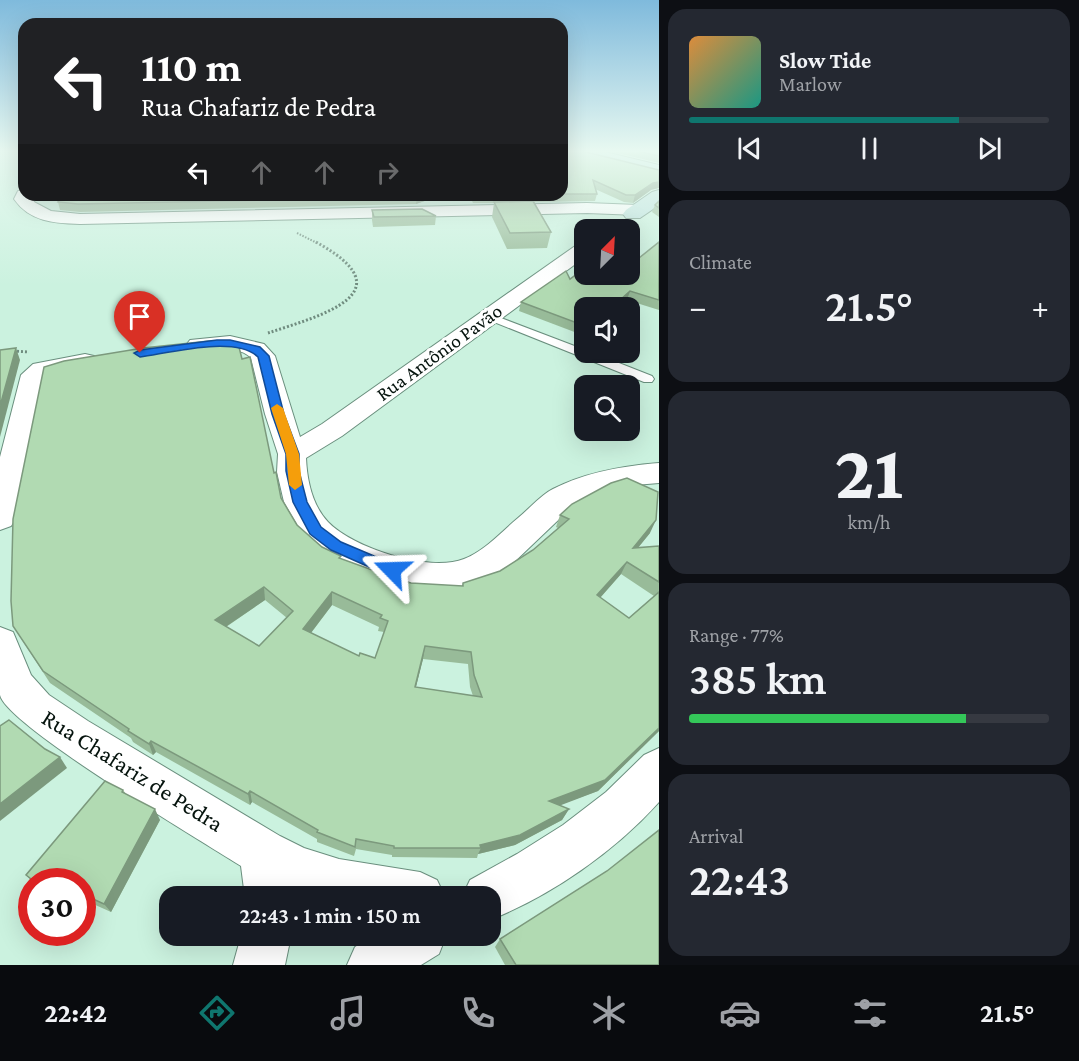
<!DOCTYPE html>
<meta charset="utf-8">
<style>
body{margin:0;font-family:"Crimson Pro",serif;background:#242831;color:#f1f3f6;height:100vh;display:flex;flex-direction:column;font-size:22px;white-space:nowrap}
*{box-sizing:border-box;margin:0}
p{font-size:20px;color:#9ea1a6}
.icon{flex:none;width:33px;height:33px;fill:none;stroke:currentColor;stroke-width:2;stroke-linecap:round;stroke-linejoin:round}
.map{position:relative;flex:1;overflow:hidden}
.panel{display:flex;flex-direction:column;gap:9px;padding:9px;background:#0d0f14;width:420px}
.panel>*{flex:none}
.hud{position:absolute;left:18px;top:18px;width:550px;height:183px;border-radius:18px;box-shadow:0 6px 24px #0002;background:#202124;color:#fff;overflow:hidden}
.needle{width:39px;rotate:24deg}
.fabs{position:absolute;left:574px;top:219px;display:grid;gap:12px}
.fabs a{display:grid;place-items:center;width:66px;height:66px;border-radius:12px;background:#171b24;box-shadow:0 6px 24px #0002;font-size:30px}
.speed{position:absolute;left:18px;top:868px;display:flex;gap:12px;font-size:30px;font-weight:700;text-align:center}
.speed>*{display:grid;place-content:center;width:78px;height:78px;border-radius:50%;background:#171b24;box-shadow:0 6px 24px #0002;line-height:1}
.speed .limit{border:9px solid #d22;background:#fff;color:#111}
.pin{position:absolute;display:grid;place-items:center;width:51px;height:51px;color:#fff;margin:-62px -26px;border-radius:50% 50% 50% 0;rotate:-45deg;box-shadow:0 0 6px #0007}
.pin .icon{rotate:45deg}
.me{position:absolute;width:66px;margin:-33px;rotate:292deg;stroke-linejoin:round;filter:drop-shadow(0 0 4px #0008)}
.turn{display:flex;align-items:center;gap:21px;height:126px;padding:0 24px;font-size:27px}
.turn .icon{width:78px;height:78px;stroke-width:2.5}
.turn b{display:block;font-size:42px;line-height:51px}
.lanes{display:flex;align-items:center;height:57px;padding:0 24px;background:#0003;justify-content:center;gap:30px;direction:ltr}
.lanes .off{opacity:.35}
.big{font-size:45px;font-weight:600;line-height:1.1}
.panel .widget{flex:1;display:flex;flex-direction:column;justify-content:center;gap:9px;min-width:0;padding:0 21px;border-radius:18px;background:#242831}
.panel .dial{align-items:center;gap:0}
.dial b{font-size:78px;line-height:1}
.song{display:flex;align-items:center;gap:18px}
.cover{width:72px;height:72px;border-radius:9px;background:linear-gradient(135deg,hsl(30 70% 55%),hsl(170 70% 35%))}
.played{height:6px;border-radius:3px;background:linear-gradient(90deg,#0f766e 75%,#363941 75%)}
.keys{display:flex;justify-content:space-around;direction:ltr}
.heat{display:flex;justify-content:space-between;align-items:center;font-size:33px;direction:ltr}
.charge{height:9px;border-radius:4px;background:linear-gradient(90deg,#34c759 77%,#363941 0)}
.trip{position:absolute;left:159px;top:886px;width:342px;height:60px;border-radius:18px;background:#171b24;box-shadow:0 6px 24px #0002;font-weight:600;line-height:60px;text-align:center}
.tab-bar{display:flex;height:96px;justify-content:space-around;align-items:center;background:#090b0e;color:#9ea1a6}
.tab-bar .icon{width:42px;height:42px}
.tab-bar .current{color:#0f766e}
.tab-bar b{font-size:27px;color:#f1f3f6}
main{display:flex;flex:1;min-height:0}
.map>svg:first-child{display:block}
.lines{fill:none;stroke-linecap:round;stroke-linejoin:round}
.lane-casing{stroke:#6a8f7e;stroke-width:2}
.street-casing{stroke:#6a8f7e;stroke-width:2}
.secondary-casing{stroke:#6a8f7e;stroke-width:2}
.path-far1{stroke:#708c7f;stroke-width:2;stroke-dasharray:1.5 1.5;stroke-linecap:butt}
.path{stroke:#708c7f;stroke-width:3;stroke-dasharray:2 2;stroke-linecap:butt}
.lane{fill:#fff;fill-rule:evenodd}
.street{fill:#fff;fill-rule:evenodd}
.secondary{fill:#bde2de;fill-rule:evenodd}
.wall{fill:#98bb99;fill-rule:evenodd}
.shaded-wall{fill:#7c997d}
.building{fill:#b1dab2;stroke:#7c997d;stroke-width:1.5;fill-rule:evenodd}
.route{fill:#1a73e8;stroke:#114b97;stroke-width:1.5}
.slow{fill:#f59e0b}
.labels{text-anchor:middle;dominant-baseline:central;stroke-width:6;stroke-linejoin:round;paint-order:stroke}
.street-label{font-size:20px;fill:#05130d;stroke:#fff}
.near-street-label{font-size:24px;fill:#05130d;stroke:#fff}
</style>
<main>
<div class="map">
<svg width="659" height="965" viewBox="0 0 659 965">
<rect width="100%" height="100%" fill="#cbf2df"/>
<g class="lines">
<g class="lane-casing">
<polygon id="lane" points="488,313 585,350 585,352 591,352 652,376 654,379 652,382 644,382 484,318 482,316"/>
</g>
<g class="street-casing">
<g id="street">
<path d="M24,190v5h8l2,7 17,9 29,3 507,-11 51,2 6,1 3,4 -3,4 -6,1 -51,-2 -507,11c-26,-1 -50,-2 -66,-25l4,-8z"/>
<path d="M585,242v15l-243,179 -36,22c1,22 6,47 22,64 25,26 101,51 136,37 22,-9 36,-26 54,-41 11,-9 23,-23 35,-29 33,-17 70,-23 106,-26v20l-36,3 -49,19 -64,61 -30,17 -42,8 -46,-8 -68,-28 -19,-17 -21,-36 -7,-30 1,-18 -13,-40 -14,-56c-15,-16 -42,-3 -61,-8l-4,-5 4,-5 40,-4 34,8 11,12 25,81 22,-13 256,-180z"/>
<polygon points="85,354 94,356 97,361 94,366 50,375 46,378 16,518 11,526 0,530 0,457 21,375 33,364"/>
<path d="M0,627l13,5 18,43 18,20 39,26 192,115 24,12 35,11 81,13 17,8 8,17h-139l-12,-5 1,5h-50l-4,-31c-36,-23 -235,-141 -241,-171 0,-17 0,-49 0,-68z"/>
<path d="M659,748v54c-45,50 -107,93 -169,118v-23h-28l8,-17 47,-26 46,-29 43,-33 38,-37z"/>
<polygon points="241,936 291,936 285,965 233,965"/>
<polygon points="373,936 446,936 439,954 421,965 347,965 355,947"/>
</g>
</g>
<g class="secondary-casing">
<g id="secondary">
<polygon points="571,150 597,150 659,165 659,175 573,153"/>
<polygon points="659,190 659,205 640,218 626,218 623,214 626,210 652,192"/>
</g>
</g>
<polyline class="path-far1" points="297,233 317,243"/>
<g class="path">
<path d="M268,333c51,-17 143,-40 46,-92"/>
<polyline points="13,351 29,352"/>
</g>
<use href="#lane" class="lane"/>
<use href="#street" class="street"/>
<use href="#secondary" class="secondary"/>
</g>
<g class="wall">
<polygon points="562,150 651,190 633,203 624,202 595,189 597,194 595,201 534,202 551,232 547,248 507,249 492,217 494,203 473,203 469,195 562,195"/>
<polygon points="605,150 659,150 659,163"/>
<polygon points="442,195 416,204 80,212 60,210 58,202"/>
<polygon points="659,201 659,217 652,212 655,205"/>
<polygon points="372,210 436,216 435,225 373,227 372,220"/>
<polygon points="659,242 659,310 627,300 618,308 585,308 585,336 519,311 521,302 570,279 634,262"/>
<path d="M274,473l7,25 16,27 25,22 19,12 56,20 14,4 51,3 1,-3 37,-12 33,-21 25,-22 -2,-1 4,-12 90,18 -12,15 21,-2v185l-61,60 -39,14 10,4 -7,11 -47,25 -37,9 -1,4 -85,-1v-2l-36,-6 -2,7 -37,-14v-3l-65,-37 -2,3 -94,-53 -3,3 -20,-13 -2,-4 -81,-55 -37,-57zM621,574l33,22 -25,22 -29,-20zM265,600l22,18 -28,28 -33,-19zM332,605l47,22 -1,4 6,1 -9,26 -16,-2 -48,-23zM423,659l45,5 2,23 3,9 -57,-9z"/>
<polygon points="123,790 126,794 160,820 111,912 82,899 82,882 33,882 26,875"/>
<polygon points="607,871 659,965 505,965 495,947 500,939"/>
</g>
<g class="shaded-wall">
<polygon points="659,182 659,188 651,190 633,203 635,195 653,183"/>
<polygon points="423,195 442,195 416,204 417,197"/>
<polygon points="630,291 627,300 618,308 611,308"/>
<polygon points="16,348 20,360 0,437 0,406"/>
<polygon points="656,520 650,533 627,561 633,548"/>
<polygon points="627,562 621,574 591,608 597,595"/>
<polygon points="264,587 265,600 218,632 215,620"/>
<polygon points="332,592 332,605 304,642 303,629"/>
<polygon points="425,646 423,659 413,698 415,687"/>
<polygon points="659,728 659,731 598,791 543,812 549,801"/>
<polygon points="151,741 156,752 153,755 149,744"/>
<polygon points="60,757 67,768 0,821 0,804"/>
<polygon points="250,791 252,802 250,805 248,794"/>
<polygon points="155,809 160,820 111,912 104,904"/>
<polygon points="569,809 562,820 515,845 478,854 481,848 480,845"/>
</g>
<g class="building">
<polygon points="562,150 578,150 659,170 659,182 653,183 635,195 626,195 593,180 597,194 562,194"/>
<polygon points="633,150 659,150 659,156"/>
<polygon points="63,195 423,195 417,197 78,204 58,202"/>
<polygon points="474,195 527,195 474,196"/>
<polygon points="533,201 551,232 510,233 494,202"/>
<polygon points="659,201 659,208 655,205"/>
<polygon points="422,209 436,216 374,217 372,210"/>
<polygon points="659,242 659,300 630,291 611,308 585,308 585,326 521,302 566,271 570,279 585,268 585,274 630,274 630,261 634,262"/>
<path d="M209,341l29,2 4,16 8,-2 24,116 2,-1 5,26 16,27 25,22 19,9 -2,2 58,21 14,4 52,3v-3l37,-12 33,-21 36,-31 -9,-4 12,-11 39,-21 16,-5 31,14 -2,28 -23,28 26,-2v36l-32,-20 -30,33 32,23 30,-26v136l-54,52 -56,21 20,8 -49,26 -40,10 1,3h-87v-2l-38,-7 -1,8 -38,-15 1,-2 -68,-39 -2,3 -97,-53 -2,3 -21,-13 1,-2 -86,-58 -30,-45 -2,-25 2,-82 31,-152 20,-6 79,-13zM264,587l29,24 -34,35 -44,-26zM332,592l50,23 -2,3 8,3 -13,37 -15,-5 -1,3 -56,-27zM425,646l46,6 3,23 8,22 -67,-10z"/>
<polygon points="16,348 0,406 0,350"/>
<polygon points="9,720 45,749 60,757 0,804 0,726"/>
<polygon points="105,781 123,790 122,792 155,809 104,904 82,894 82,882 35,882 26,875"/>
<polygon points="659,830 659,965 516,965 500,939 607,871"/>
</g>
<linearGradient id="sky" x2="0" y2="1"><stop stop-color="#7fbadc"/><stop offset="0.53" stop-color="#e8f9f1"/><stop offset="1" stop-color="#e8f9f1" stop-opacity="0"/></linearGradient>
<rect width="659" height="285" fill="url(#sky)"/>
<path class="route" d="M217,340h13l30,7 9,9 15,58 15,40v17l8,31 14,25 20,15 57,24 2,4 -2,5h-11l-56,-25 -21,-16 -17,-32 -7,-31v-17l-14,-40 -14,-57c-22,-22 -89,-4 -118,0l-6,-4 6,-3z"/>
<polygon class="slow" points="277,404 283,408 299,454 302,485 295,490 289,485 286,454 271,408"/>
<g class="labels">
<g class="street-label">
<text transform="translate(439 352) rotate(-36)">Rua Antônio Pavão</text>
</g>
<g class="near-street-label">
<text transform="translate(133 770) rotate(32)">Rua Chafariz de Pedra</text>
</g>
</g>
</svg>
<div class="fabs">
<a><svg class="needle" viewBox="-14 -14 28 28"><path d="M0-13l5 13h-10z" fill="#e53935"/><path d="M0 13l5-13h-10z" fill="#9ea1a6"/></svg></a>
<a><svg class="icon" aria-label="sound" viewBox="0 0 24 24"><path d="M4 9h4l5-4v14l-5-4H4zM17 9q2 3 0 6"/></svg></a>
<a><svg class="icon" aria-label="search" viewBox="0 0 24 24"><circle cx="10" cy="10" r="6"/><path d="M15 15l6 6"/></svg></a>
</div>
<div class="speed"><div class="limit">30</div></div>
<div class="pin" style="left:140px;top:353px;background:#d93025"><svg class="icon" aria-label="arrive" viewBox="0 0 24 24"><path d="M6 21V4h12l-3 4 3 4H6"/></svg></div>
<svg class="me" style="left:392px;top:570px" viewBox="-20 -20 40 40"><path d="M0-17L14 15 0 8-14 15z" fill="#1a73e8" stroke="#fff" stroke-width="4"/></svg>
<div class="trip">22:43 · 1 min · 150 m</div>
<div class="hud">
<div class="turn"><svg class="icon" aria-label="left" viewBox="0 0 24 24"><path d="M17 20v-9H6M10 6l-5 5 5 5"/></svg><div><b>110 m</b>Rua Chafariz de Pedra</div></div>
<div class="lanes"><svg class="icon" aria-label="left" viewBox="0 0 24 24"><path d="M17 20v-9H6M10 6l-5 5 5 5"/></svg><svg class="icon off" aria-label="ahead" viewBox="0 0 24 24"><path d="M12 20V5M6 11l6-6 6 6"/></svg><svg class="icon off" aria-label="ahead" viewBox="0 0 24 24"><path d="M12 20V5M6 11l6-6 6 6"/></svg><svg class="icon off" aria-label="right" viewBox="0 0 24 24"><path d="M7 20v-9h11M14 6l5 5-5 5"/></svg></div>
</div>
</div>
<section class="panel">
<div class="widget">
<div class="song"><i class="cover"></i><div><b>Slow Tide</b><p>Marlow</p></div></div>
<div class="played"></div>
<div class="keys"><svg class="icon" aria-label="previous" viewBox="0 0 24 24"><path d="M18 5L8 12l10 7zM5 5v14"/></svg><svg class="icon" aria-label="pause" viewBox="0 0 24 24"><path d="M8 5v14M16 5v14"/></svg><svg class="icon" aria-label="next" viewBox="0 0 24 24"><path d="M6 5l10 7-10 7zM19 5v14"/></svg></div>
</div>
<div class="widget"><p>Climate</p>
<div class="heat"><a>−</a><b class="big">21.5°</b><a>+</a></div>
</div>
<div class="widget dial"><b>21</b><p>km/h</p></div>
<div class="widget"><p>Range · 77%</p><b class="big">385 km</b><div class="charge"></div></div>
<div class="widget"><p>Arrival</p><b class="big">22:43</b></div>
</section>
</main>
<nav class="tab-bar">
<b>22:42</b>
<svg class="icon current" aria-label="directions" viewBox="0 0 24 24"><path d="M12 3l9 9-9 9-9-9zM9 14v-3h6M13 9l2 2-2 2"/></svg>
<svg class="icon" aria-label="music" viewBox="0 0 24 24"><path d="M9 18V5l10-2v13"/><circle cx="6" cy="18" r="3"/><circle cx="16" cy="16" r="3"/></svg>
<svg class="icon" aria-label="phone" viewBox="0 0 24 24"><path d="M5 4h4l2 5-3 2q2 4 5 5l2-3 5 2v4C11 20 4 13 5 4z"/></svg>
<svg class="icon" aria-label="climate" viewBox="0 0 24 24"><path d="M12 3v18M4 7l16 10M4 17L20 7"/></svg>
<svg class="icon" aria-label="car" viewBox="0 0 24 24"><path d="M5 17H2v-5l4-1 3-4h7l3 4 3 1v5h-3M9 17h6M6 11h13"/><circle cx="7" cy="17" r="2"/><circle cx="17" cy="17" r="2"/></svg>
<svg class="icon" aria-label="filters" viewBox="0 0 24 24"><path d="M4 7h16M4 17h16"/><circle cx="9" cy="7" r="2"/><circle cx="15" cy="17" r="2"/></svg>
<b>21.5°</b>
</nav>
